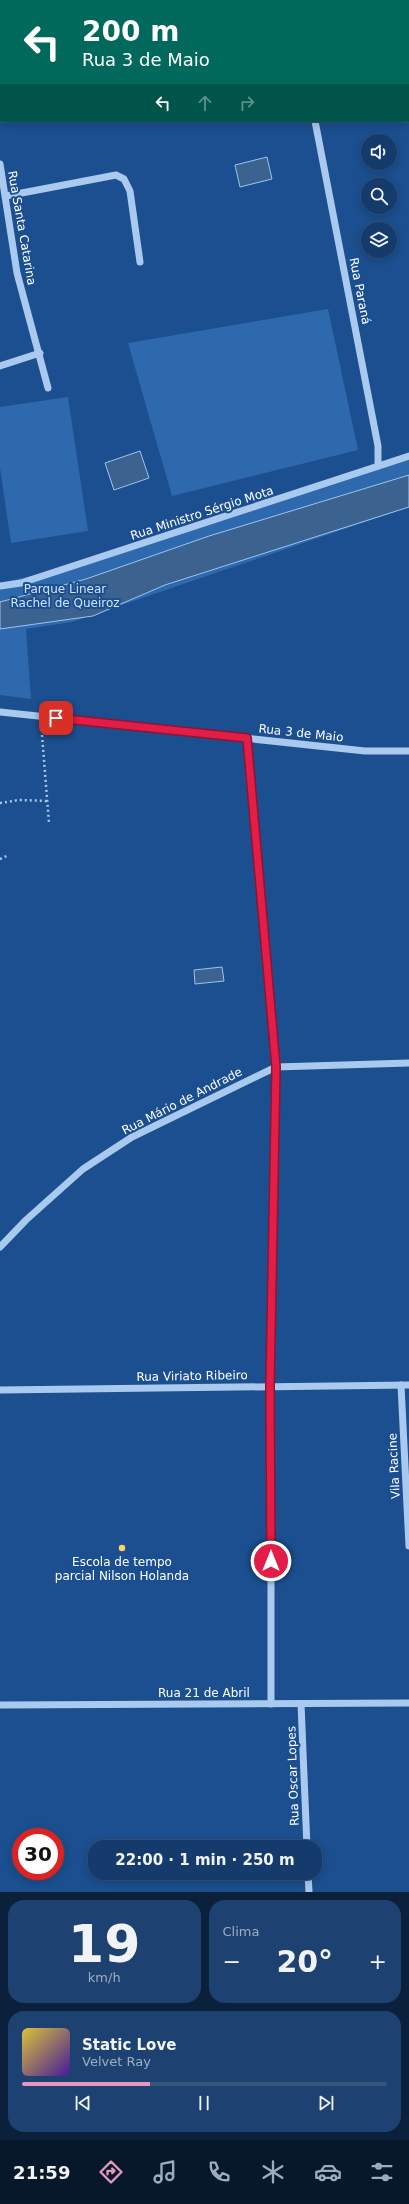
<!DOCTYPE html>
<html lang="pt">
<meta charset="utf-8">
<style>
body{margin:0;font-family:"DejaVu Sans",sans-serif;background:#1d4271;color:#f1f3f6;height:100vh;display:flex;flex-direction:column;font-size:15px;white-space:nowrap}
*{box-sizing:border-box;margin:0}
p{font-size:13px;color:#9dadc1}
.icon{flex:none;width:22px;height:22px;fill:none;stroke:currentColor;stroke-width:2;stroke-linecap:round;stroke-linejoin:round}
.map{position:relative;height:1892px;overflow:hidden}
.details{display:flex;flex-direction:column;gap:8px;padding:8px;background:#0b203b;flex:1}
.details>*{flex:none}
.hud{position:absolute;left:0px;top:0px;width:409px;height:122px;box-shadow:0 2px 10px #0003,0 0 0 1px #33557e;background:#00695c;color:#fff;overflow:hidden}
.buttons{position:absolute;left:361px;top:134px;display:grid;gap:8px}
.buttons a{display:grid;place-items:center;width:36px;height:36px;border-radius:50%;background:#143b6b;box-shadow:0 2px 10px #0003,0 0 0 1px #33557e;font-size:20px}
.speed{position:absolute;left:12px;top:1828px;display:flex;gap:8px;font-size:20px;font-weight:700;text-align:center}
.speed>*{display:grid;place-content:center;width:52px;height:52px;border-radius:50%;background:#143b6b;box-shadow:0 2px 10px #0003,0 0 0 1px #33557e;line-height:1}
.speed .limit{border:6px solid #d22;background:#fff;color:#111}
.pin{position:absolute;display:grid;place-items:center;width:34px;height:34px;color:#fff;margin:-17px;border-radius:8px;box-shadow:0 2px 6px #0006}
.me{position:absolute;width:44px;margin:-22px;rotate:0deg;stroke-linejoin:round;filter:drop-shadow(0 0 3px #0008)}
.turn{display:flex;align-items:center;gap:14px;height:84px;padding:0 16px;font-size:18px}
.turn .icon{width:52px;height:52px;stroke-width:2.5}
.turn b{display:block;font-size:28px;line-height:34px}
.lanes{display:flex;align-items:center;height:38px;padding:0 16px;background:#0003;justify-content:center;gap:20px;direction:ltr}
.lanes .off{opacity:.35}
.big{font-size:30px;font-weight:700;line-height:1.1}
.details .card{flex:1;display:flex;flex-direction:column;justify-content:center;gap:6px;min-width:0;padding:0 14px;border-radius:16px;background:#1d4271}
.details .dial{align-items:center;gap:0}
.dial b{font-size:52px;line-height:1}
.song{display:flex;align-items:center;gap:12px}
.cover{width:48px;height:48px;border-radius:6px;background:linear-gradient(135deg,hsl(50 70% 55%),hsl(260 70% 35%))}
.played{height:4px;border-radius:2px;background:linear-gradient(90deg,#e797bd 35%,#33557e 35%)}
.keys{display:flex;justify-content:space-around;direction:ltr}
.heat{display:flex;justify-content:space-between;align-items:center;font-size:22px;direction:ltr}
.details .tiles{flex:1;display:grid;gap:8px;grid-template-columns:1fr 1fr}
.card:last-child{grid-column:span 2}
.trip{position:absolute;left:88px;top:1840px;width:234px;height:40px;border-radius:16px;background:#143b6b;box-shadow:0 2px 10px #0003,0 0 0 1px #33557e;font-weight:700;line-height:40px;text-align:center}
.dock{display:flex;height:64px;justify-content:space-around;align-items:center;background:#08182b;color:#9dadc1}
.dock .icon{width:28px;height:28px}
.dock .current{color:#e797bd}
.dock b{font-size:18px;color:#f1f3f6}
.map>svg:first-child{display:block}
.green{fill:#2e69ad}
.water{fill:#3c6290;stroke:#9cc4f0}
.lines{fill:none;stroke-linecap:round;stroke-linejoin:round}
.path{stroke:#a9c9ee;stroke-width:2.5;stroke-dasharray:2 3;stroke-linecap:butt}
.minor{stroke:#a9c9ee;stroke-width:7}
.route-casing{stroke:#92132f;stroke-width:10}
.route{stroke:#e11d48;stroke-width:7}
.poi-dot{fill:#ffd166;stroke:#1b4f8f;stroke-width:1.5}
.labels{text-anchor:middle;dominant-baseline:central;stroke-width:4;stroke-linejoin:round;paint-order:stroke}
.street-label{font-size:12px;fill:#fff;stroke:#1b4f8f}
.park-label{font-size:12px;fill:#cfe3fa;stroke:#1b4f8f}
.poi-label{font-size:12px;fill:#fff;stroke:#1b4f8f}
</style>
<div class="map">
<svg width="409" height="1892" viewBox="0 0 409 1892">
<rect width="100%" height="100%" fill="#1b4f8f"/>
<g class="green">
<polygon points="328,309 358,450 172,496 128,343"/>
<polygon points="68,397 88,531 11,543 0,468 0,407"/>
<polygon points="409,456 409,507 72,622 26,629 31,699 0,695 0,583 69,567"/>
</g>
<g class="water">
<polygon points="267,157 272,179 240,187 235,165"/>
<polygon points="140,451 149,478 114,490 105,463"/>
<polygon points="409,475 409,507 165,585 93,616 0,629 0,602 86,579 209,536"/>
<polygon points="222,967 224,981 195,984 194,970"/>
</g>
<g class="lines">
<g class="path">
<polyline points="42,735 49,823"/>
<polyline points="0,803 19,800 48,801"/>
<polyline points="0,859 9,855"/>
</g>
<g class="minor">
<polyline points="291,0 291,1"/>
<polyline points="408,31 409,30"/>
<polyline points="0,73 1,72"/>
<polyline points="315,121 378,446 378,466"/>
<polyline points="0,164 17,273 48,388"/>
<polyline points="6,196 116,175 124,179 130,191 140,262"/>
<polyline points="0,366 40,353"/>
<polyline points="0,586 21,583 409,456"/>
<polyline points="0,712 365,751 409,751"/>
<polyline points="247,739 276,1067 271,1387 271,1704"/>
<polyline points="0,1247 26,1220 83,1169 132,1137 276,1067 409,1063"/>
<polyline points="401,1385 409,1546"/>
<polyline points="0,1390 409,1385"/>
<polyline points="301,1704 307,1847"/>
<polyline points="0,1705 409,1703"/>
<polyline points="308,1873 309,1892"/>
</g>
</g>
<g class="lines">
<g class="route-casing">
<polyline id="route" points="56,718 247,738 276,1067 270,1387 271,1561"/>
</g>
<use href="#route" class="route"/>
</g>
<circle class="poi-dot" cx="122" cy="1548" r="4"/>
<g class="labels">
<g class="street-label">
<text transform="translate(22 228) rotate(80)">Rua Santa Catarina</text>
<text transform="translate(360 291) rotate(79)">Rua Paraná</text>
<text transform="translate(202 513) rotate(-18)">Rua Ministro Sérgio Mota</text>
<text transform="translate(301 733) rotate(6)">Rua 3 de Maio</text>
<text transform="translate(182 1101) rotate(-27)">Rua Mário de Andrade</text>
<text transform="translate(192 1376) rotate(-1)">Rua Viriato Ribeiro</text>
<text transform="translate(394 1466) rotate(-93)">Vila Racine</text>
<text x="204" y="1693">Rua 21 de Abril</text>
<text transform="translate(293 1776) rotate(-92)">Rua Oscar Lopes</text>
</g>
<g class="park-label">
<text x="65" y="589">Parque Linear<tspan x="65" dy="14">Rachel de Queiroz</tspan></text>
</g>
<g class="poi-label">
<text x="122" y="1562">Escola de tempo<tspan x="122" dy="14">parcial Nilson Holanda</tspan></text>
</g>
</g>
</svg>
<div class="buttons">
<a><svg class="icon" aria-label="sound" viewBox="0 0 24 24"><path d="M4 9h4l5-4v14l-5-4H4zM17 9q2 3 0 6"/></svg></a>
<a><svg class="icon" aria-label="search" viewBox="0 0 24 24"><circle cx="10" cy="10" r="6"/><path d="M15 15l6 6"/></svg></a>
<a><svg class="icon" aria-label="layers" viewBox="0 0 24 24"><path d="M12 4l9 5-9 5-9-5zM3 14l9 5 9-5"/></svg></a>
</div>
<div class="speed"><div class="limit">30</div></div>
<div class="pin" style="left:56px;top:718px;background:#d93025"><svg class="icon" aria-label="arrive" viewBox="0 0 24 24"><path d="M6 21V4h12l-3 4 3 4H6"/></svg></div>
<svg class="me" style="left:271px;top:1561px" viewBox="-20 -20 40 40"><circle r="17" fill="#e11d48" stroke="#fff" stroke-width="3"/><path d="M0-11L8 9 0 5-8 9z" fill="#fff"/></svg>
<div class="trip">22:00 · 1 min · 250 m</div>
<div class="hud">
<div class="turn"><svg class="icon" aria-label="left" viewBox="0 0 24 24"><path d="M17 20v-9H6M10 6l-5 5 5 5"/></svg><div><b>200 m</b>Rua 3 de Maio</div></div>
<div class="lanes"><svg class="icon" aria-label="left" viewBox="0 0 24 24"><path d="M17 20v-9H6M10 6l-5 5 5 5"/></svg><svg class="icon off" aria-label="ahead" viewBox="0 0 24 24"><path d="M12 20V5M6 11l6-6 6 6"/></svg><svg class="icon off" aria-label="right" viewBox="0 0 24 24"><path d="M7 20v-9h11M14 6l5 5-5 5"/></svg></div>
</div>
</div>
<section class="details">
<div class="tiles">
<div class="card dial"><b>19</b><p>km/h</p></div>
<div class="card"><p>Clima</p>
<div class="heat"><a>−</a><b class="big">20°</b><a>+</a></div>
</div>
<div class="card">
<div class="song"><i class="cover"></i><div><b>Static Love</b><p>Velvet Ray</p></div></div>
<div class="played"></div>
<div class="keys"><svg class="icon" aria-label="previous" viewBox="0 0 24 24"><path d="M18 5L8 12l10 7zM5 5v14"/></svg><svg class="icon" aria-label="pause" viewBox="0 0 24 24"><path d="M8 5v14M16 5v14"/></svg><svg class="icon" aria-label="next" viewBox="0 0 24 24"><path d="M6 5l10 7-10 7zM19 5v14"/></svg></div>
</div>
</div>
</section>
<nav class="dock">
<b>21:59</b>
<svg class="icon current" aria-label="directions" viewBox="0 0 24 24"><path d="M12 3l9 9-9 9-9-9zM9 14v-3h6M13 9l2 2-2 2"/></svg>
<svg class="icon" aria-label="music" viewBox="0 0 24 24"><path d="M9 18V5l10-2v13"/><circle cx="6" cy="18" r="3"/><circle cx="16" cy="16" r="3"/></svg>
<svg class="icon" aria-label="phone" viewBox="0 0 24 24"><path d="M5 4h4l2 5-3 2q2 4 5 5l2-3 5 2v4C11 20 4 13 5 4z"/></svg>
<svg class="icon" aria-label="climate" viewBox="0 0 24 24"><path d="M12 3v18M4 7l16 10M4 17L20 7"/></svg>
<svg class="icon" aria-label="car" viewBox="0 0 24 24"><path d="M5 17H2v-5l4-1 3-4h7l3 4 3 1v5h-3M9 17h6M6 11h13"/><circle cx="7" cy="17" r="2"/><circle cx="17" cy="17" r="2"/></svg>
<svg class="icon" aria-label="filters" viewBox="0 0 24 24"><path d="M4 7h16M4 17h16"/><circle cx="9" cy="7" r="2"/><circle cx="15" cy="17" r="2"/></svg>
</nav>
